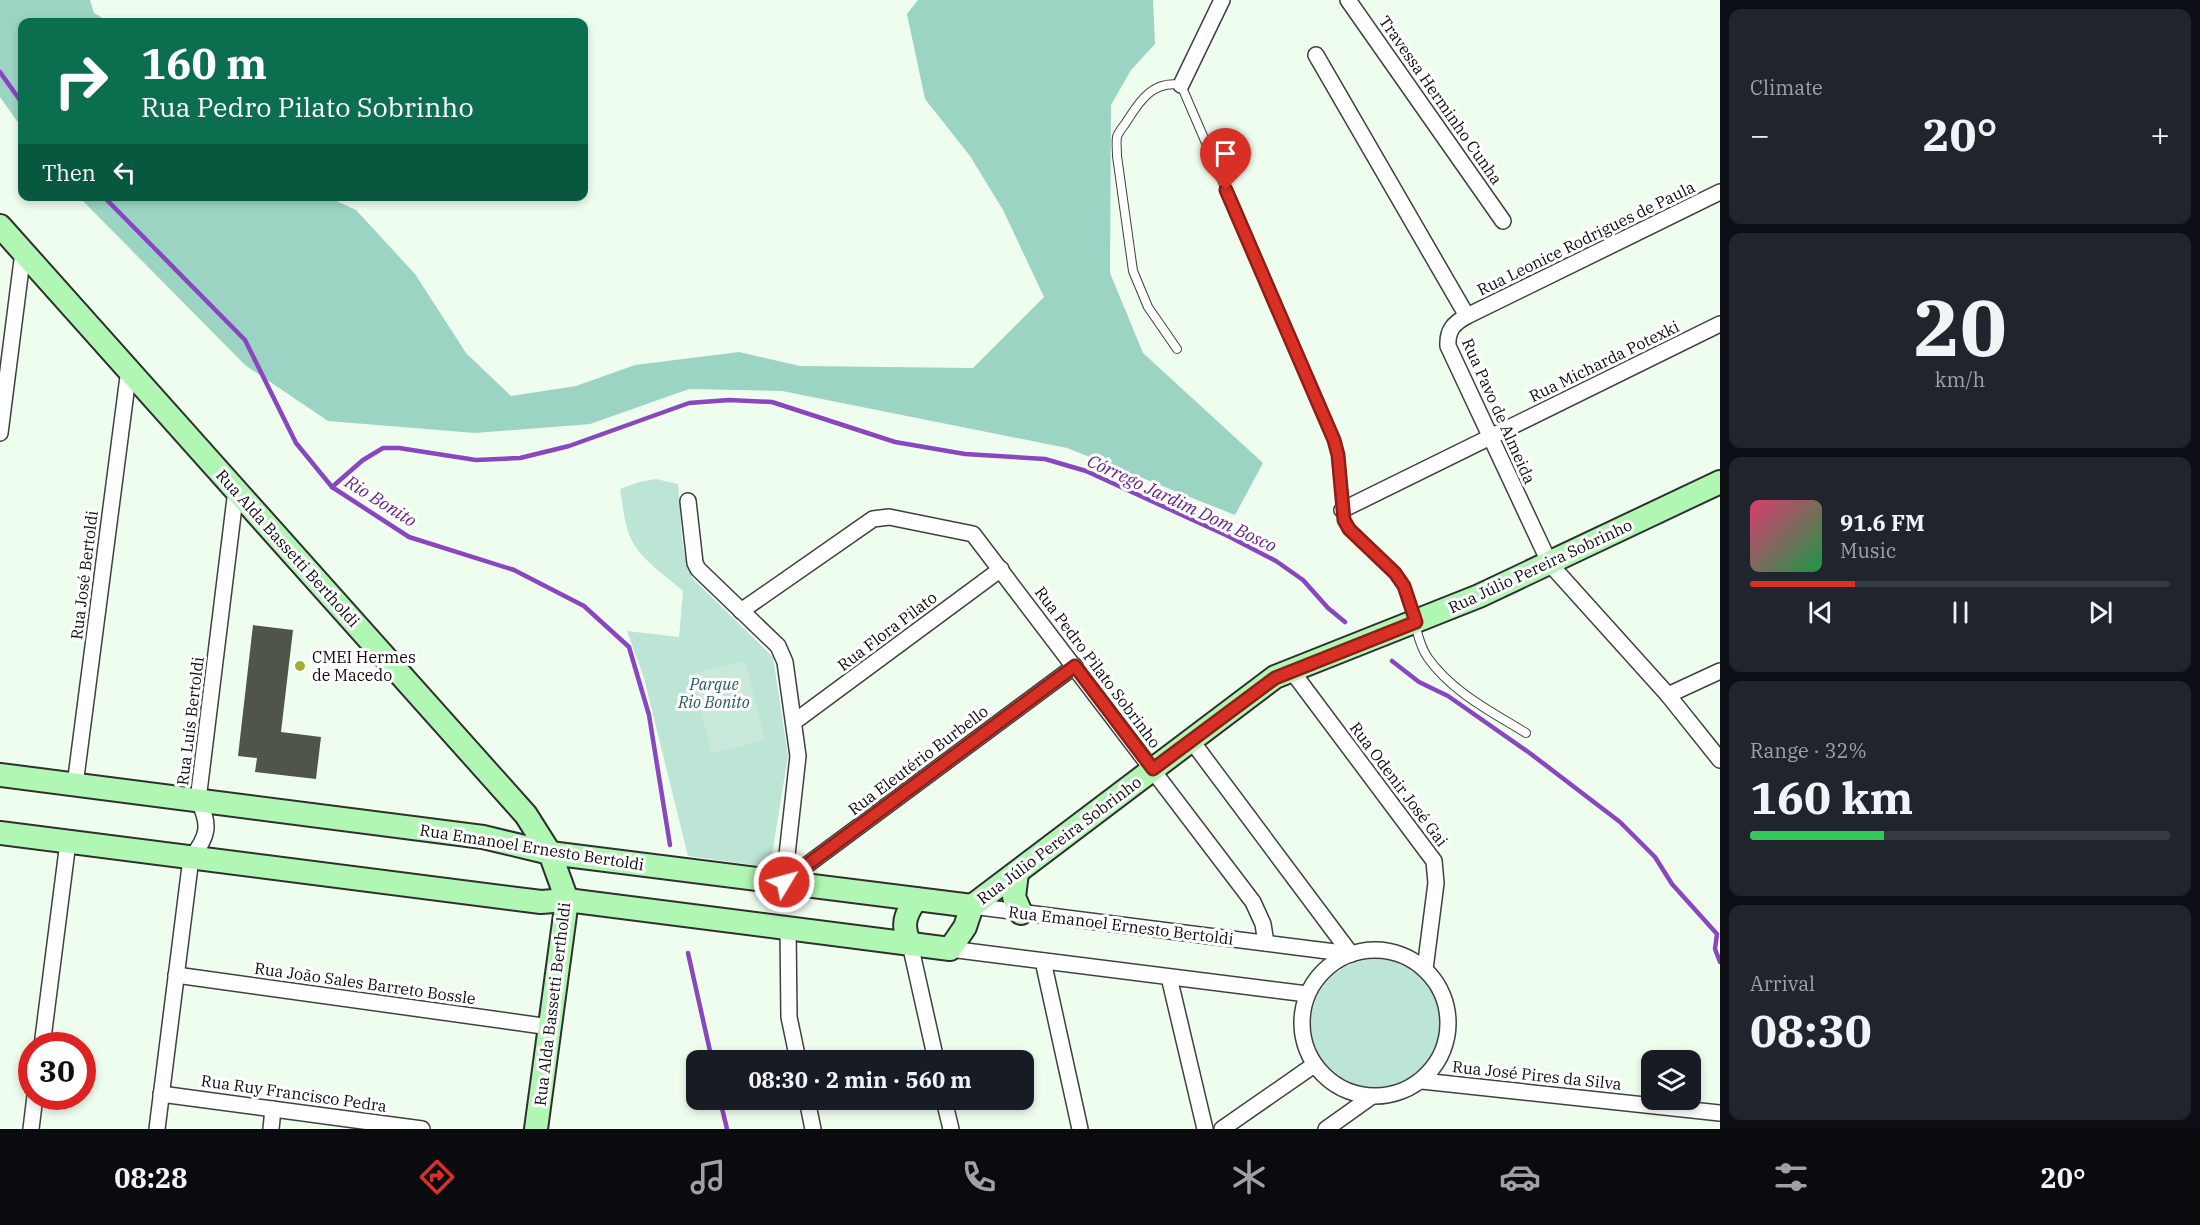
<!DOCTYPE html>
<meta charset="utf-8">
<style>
body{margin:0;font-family:"IBM Plex Serif",serif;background:#20242c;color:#f1f3f6;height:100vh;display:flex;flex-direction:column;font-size:22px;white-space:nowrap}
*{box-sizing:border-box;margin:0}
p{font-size:20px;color:#9ea1a6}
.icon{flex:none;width:33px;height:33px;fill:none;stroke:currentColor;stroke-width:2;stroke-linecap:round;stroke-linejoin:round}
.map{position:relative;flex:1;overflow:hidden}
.sheet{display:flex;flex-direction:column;gap:9px;padding:9px;background:#0d0f14;width:480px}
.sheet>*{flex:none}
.banner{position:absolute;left:18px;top:18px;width:570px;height:183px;border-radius:12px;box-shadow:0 3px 9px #0003;background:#0b6e4f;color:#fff;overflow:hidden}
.buttons{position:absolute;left:1641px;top:1050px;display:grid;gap:12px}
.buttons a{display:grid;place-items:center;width:60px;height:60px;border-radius:12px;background:#171b24;box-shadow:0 3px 9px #0003;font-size:30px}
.speed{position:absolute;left:18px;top:1032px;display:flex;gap:12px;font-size:30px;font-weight:700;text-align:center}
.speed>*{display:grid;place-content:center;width:78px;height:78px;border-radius:50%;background:#171b24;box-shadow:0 3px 9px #0003;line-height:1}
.speed .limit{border:9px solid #d22;background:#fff;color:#111}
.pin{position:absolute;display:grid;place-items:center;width:51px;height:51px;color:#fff;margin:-62px -26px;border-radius:50% 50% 50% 0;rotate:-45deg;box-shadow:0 0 6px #0007}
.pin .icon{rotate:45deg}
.me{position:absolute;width:66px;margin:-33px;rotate:53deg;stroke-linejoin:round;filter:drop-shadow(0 0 4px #0008)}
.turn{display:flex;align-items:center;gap:21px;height:126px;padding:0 24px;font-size:27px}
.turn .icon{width:78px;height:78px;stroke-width:2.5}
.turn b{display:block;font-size:42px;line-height:51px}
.then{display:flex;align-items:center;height:57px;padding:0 24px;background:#0003;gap:12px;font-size:22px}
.big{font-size:45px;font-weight:700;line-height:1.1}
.sheet .card{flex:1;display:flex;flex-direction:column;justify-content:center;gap:9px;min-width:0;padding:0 21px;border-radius:12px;background:#20242c}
.sheet .dial{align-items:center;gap:0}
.dial b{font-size:78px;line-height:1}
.song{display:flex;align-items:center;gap:18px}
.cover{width:72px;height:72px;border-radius:9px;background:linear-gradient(135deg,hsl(340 70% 55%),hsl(140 70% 35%))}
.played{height:6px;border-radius:3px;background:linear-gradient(90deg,#d93025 25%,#363941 25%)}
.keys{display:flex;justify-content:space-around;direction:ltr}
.heat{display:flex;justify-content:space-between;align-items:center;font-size:33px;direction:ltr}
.charge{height:9px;border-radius:4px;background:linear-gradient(90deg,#34c759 32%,#363941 0)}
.trip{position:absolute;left:686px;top:1050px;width:348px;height:60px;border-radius:12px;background:#171b24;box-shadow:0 3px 9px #0003;font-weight:700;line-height:60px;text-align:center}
.tabs{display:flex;height:96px;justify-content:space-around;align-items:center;background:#090b0e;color:#9ea1a6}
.tabs .icon{width:42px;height:42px}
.tabs .current{color:#d93025}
.tabs b{font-size:27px;color:#f1f3f6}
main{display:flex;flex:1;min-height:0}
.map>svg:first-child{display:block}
.green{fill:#bce5d6}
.forest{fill:#9cd4c3}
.pitch{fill:#c9eada}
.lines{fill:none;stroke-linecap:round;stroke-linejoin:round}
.stream{stroke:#8946c0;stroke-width:4.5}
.building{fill:#4f554a}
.lane-casing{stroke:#404040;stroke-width:10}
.street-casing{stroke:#404040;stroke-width:18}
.secondary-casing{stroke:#2f2f2f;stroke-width:26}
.lane{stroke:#fff;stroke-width:8}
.street{stroke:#fff;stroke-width:15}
.secondary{stroke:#b0f7b3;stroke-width:22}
.route-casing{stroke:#8d1f18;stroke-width:15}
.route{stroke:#d93025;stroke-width:10}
.poi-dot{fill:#a2af33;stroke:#fff;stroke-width:2}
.labels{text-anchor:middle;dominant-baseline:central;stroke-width:6;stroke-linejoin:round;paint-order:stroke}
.street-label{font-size:16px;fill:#0d0d0d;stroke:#fff}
.poi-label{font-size:16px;fill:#0d0d0d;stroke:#fff;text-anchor:start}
.park-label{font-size:16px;font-style:italic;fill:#245e5b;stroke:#fff}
.water-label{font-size:18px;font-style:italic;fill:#652392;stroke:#fff}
</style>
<main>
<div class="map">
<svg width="1720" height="1129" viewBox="0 0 1720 1129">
<rect width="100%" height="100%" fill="#effdef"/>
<g class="green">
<path d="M656,479l22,5c3,26 2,74 15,95l80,78 15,99 -18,111 -82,-11 -44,-178 -17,-47 52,6 4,-46c-17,-15 -40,-30 -51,-50 -8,-16 -9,-35 -12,-52l19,-7z"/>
<circle cx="1376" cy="1024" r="65"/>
</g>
<g class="forest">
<polygon points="0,0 90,0 94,13 109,22 22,22 22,128 0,97"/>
<polygon points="918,0 1153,0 1155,44 1131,70 1111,105 1110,273 1143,353 1263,463 1235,515 1067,448 782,391 689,389 590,424 475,433 328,421 245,365 79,197 326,196 356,210 415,274 466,353 511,396 576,386 635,365 739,352 800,366 973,368 1044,297 1003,210 970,156 925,99 907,14"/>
</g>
<polygon class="pitch" points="745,661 765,740 712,753 691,674"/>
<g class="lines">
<g class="stream">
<polyline points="0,72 22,103"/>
<polyline points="103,196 245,340 296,443 332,487 409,537 514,570 584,606 629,647 649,715 670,845"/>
<polyline points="332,487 363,460 383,448 399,448 476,460 520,458 569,446 689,403 729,400 772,402 895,442 965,454 1045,459 1086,471 1228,536 1276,561 1303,580 1328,608 1345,622"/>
<polyline points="1392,661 1419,682 1448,696 1531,754 1620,822 1655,857 1672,884 1717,934 1715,949 1720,962"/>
<polyline points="688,953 712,1060"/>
<polyline points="720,1100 727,1129"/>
</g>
</g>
<polygon class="building" points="253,625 293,630 281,732 321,737 316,779 255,772 257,758 238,756"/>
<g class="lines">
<g class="lane-casing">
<path id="lane" d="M1177,349l-29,-42 -15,-36 -16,-115c0,-6 -1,-14 0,-19 1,-5 7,-11 10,-16 13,-21 27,-41 54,-36l153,355 4,15 6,65 5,9c18,19 45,36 56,60 10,22 10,50 23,69 24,34 64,54 98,75"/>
</g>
<g class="street-casing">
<g id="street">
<polyline points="1348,0 1503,221"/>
<path d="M1316,55l151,261c-13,7 -20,14 -19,30l102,218 118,131 52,65"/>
<polyline points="1181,85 1222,0"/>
<polyline points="1467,316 1720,192"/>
<polyline points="0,433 23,252"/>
<polyline points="688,501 695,563 698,569 778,646 785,662 798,756 784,882"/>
<polyline points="1342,510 1720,324"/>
<polyline points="741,611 873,519 889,517 973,534 1253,902 1263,924 1266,943"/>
<polyline points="1291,670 1434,861 1436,883 1425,969"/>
<polyline points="1668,695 1720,671"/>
<polyline points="794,722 1001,569"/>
<polyline points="1191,740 1351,954"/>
<polyline points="75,785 129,369"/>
<polyline points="784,882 1075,666"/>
<polyline points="972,906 1351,954"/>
<polyline points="788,928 789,1017 798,1060"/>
<polyline points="910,944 936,1060"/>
<polyline points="950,949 1307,994"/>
<circle cx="1375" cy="1023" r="73"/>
<polyline points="1043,961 1080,1129"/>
<polyline points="176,975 550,1027"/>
<polyline points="1169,977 1205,1129"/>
<polyline points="42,1046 68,842"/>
<polyline points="1422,1081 1720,1113"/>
<polyline points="161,1094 422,1129"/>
<polyline points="807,1100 813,1129"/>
<polyline points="944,1100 951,1129"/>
<polyline points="31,1129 35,1096"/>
<path d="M157,1129l34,-271c17,-21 20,-33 7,-58l38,-310"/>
<polyline points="271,1129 273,1109"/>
<polyline points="1222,1129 1314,1065"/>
<polyline points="1326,1129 1371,1097"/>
</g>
</g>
<g class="secondary-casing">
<g id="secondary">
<polyline points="0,226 526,815 550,853 567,900 536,1129"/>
<polyline points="0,775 483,837 550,853 972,906"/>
<polyline points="0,833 541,902 567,900 950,949 965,927 972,906"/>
<polyline points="1017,873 1014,897 1021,913"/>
<polyline points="972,906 1275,677 1479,596 1720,482"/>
<path d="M910,944c-9,-19 -5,-29 6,-45"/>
</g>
</g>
<use href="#lane" class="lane"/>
<use href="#street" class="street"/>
<use href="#secondary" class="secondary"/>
</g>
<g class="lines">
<g class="route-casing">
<polyline id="route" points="784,882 1075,666 1153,769 1275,678 1416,622 1404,586 1395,573 1349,529 1344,520 1338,455 1334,440 1226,190"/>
</g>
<use href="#route" class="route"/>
</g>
<circle class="poi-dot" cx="300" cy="666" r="6"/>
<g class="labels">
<g class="street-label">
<text transform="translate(1441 100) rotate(55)">Travessa Herminho Cunha</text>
<text transform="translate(1586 238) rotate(-26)">Rua Leonice Rodrigues de Paula</text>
<text transform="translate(1604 361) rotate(-26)">Rua Micharda Potexki</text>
<text transform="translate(1499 411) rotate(66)">Rua Pavo de Almeida</text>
<text transform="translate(288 548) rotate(48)">Rua Alda Bassetti Bertholdi</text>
<text transform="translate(1540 566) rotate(-25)">Rua Júlio Pereira Sobrinho</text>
<text transform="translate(84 575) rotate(-83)">Rua José Bertoldi</text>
<text transform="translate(887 631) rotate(-37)">Rua Flora Pilato</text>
<text transform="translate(1098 667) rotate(53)">Rua Pedro Pilato Sobrinho</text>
<text transform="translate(190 721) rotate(-83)">Rua Luís Bertoldi</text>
<text transform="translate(918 760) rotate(-37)">Rua Eleutério Burbello</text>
<text transform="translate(1399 784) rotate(53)">Rua Odenir José Gai</text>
<text transform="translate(1059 840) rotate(-37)">Rua Júlio Pereira Sobrinho</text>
<text transform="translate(532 847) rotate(9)">Rua Emanoel Ernesto Bertoldi</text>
<text transform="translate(1121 925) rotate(7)">Rua Emanoel Ernesto Bertoldi</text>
<text transform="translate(365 983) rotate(8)">Rua João Sales Barreto Bossle</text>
<text transform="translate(552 1004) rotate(-83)">Rua Alda Bassetti Bertholdi</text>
<text transform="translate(1537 1075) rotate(6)">Rua José Pires da Silva</text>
<text transform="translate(294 1093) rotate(8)">Rua Ruy Francisco Pedra</text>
</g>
<g class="poi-label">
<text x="312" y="657">CMEI Hermes<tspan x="312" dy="18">de Macedo</tspan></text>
</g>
<g class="park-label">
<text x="714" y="684">Parque<tspan x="714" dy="18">Rio Bonito</tspan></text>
</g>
<g class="water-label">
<text transform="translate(381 501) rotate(32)">Rio Bonito</text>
<text transform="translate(1182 503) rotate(25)">Córrego Jardim Dom Bosco</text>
</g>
</g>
</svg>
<div class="buttons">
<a><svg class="icon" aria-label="layers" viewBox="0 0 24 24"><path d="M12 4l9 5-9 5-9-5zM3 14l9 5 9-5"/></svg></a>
</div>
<div class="speed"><div class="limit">30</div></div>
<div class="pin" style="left:1226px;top:190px;background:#d93025"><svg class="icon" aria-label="arrive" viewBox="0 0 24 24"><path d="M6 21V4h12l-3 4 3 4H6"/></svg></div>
<svg class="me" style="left:784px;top:882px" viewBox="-20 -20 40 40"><circle r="17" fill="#d93025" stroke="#fff" stroke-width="3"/><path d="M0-11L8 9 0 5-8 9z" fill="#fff"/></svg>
<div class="trip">08:30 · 2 min · 560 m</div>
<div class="banner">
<div class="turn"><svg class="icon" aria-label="right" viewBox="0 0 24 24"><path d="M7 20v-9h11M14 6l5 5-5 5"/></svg><div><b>160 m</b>Rua Pedro Pilato Sobrinho</div></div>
<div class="then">Then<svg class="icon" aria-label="left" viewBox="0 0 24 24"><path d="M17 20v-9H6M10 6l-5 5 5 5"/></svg></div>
</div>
</div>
<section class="sheet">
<div class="card"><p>Climate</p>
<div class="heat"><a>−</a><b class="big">20°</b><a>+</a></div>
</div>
<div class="card dial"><b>20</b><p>km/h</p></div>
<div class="card">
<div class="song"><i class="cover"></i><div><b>91.6 FM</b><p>Music</p></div></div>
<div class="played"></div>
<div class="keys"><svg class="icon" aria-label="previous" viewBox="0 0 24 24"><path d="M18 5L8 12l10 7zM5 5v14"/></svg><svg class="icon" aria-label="pause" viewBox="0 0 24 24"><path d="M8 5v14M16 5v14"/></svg><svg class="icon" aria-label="next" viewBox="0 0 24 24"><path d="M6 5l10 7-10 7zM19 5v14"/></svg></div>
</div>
<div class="card"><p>Range · 32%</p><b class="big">160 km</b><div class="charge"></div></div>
<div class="card"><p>Arrival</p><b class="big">08:30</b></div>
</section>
</main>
<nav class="tabs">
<b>08:28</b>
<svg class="icon current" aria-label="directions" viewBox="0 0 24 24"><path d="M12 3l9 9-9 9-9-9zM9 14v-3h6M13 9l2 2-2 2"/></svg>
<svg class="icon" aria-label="music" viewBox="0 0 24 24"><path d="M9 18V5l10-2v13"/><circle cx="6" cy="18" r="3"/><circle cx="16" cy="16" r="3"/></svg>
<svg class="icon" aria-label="phone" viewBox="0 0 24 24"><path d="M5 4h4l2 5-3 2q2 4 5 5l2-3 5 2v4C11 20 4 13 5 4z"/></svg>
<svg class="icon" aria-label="climate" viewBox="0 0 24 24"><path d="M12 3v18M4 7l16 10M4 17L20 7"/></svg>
<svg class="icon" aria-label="car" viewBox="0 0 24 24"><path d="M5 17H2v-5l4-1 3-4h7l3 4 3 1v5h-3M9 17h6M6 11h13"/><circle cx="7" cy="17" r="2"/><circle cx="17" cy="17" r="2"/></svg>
<svg class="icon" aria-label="filters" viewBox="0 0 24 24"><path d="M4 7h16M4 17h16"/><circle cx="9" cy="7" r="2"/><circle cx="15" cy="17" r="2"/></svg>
<b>20°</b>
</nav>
